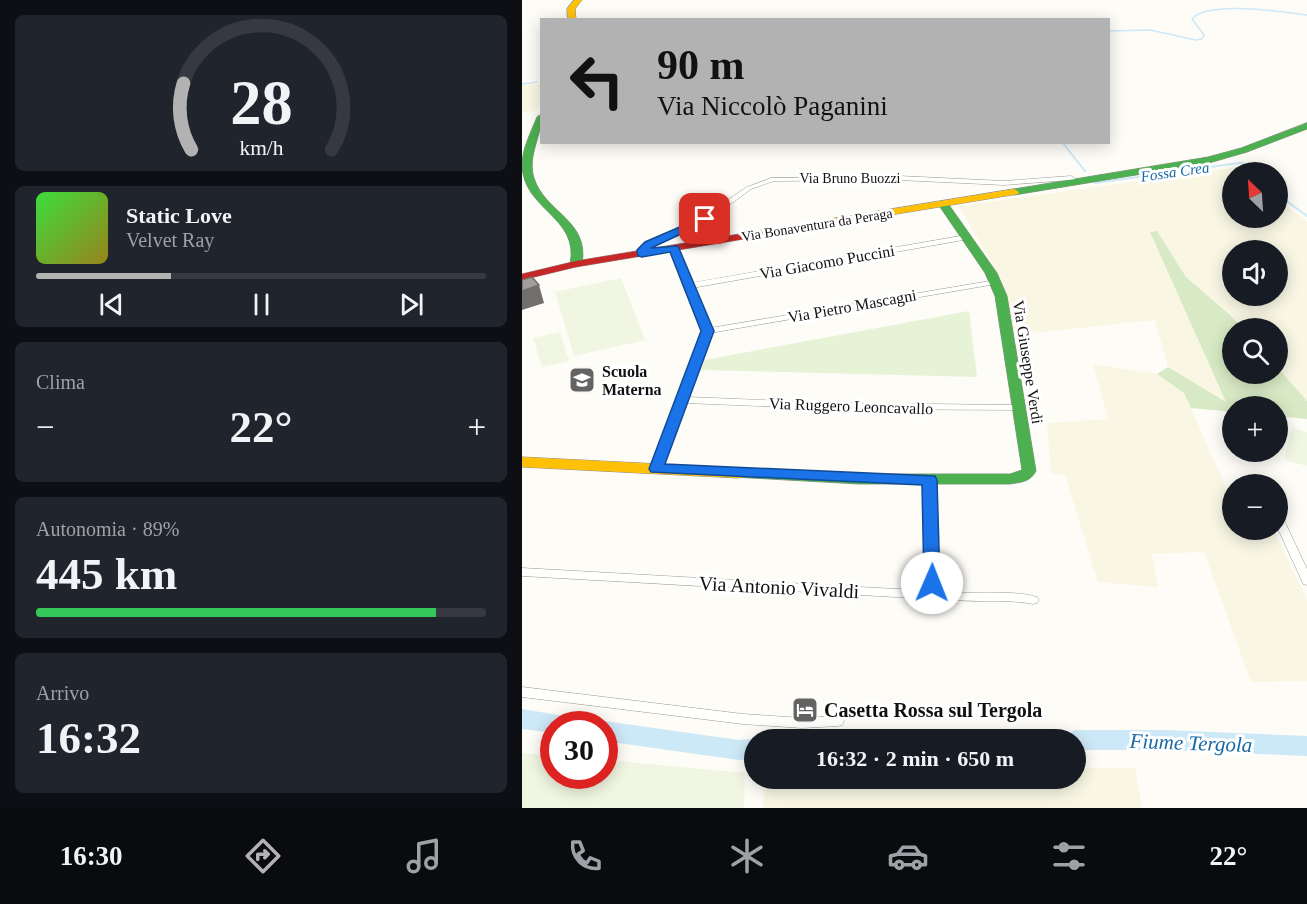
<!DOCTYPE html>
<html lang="it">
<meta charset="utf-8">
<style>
body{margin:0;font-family:Georgia,serif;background:#20242c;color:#f1f3f6;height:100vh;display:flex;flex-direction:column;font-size:22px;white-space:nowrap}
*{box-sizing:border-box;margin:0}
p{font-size:20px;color:#9ea1a6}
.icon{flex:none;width:33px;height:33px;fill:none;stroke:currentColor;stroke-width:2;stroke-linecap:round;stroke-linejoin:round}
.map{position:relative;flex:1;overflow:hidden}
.panel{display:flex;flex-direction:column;gap:15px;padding:15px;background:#0d0f14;width:522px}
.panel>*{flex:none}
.top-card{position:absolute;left:18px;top:18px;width:570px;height:126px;border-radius:0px;box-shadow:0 3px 15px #0003;background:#b2b2b3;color:#111;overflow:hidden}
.needle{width:39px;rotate:335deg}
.fabs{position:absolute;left:700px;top:162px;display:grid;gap:12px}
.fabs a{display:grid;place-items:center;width:66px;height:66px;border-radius:50%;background:#171b24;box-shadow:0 3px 15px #0003;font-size:30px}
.speed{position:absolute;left:18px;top:711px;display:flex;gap:12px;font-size:30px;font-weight:700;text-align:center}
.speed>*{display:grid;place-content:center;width:78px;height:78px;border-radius:50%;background:#171b24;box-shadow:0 3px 15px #0003;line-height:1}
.speed .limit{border:9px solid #d22;background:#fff;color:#111}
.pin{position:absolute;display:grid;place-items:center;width:51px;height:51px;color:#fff;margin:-26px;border-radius:12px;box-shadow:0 3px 9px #0006}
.me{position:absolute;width:66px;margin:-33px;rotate:1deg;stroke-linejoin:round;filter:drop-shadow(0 0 4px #0008)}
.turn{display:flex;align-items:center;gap:21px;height:126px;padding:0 18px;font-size:27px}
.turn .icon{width:78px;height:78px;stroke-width:2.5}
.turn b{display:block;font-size:42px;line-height:51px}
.big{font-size:45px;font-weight:600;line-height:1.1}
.panel .widget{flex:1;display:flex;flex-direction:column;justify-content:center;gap:9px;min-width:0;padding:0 21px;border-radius:9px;background:#20242c}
.panel .dial{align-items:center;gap:0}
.dial svg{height:156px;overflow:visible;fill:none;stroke:#363941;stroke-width:7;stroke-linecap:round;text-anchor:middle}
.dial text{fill:#f1f3f6;stroke:none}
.song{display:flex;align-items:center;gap:18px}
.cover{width:72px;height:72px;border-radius:9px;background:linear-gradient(135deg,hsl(120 70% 55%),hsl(50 70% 35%))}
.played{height:6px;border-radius:3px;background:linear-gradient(90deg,#b2b2b3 30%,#363941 30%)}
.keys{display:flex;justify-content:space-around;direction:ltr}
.heat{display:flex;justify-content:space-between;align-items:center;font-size:33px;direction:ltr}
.charge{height:9px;border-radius:4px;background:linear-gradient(90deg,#34c759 89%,#363941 0)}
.trip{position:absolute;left:222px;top:729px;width:342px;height:60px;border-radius:30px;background:#171b24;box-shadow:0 3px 15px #0003;font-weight:600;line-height:60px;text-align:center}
.dock{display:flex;height:96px;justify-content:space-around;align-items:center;background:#090b0e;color:#9ea1a6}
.dock .icon{width:42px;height:42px}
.dock .selected{color:#b2b2b3}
.dock b{font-size:27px;color:#f1f3f6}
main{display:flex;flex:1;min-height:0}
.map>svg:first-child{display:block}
.farmland{fill:#f9f7e4;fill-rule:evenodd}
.green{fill:#e7f3d7}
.forest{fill:#d8eac5}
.pitch{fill:#f0f6e1}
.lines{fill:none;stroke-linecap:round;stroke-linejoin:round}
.stream-far1{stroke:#cde8f7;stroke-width:1.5}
.stream{stroke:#cde8f7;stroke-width:2}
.river{fill:#cde8f7;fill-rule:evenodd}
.street-casing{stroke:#979795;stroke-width:1}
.fast-casing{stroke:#8e8d8b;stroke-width:1}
.slow-casing{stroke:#8e8d8b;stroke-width:1}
.jam-casing{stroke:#8e8d8b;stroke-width:1}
.street{fill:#fffffe;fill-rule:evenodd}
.fast{fill:#4caf50;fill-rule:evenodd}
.slow{fill:#ffc107;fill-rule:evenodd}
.jam{fill:#c62828;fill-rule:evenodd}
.shaded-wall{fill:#716f6d}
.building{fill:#a19f9c;stroke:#716f6d;stroke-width:1.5}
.route{fill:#1a73e8;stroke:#114b97;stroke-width:1.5}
.labels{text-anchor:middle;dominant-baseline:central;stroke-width:6;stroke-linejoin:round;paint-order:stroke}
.far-street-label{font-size:14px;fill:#111;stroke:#fff}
.far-water-label{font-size:15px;font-style:italic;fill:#1768a6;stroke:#fff}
.street-label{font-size:16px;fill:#111;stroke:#fff}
.poi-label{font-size:16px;font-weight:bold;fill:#111;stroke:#fff;text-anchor:start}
.near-street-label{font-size:20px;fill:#111;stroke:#fff}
.near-poi-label{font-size:20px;font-weight:bold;fill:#111;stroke:#fff;text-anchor:start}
.near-water-label{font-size:21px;font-style:italic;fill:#1768a6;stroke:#fff}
</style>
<main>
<section class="panel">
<div class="widget dial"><svg viewBox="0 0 100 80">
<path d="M14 69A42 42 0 1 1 86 69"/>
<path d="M14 69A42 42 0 0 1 10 35" stroke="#b2b2b3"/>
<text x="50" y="56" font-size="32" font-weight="700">28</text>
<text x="50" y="72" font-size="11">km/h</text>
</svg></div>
<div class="widget">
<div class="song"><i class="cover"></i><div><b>Static Love</b><p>Velvet Ray</p></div></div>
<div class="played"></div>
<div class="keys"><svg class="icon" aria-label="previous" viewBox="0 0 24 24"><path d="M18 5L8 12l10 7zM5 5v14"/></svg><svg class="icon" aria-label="pause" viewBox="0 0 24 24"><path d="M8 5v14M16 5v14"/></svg><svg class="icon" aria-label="next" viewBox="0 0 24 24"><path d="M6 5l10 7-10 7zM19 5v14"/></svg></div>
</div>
<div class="widget"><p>Clima</p>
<div class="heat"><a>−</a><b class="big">22°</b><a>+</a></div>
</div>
<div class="widget"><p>Autonomia · 89%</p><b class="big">445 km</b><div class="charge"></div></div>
<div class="widget"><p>Arrivo</p><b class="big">16:32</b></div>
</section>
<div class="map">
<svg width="785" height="808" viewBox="0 0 785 808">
<rect width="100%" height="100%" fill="#fdfcf7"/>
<g class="farmland">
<polygon points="19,84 19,99 15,111 0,112 0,85"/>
<path d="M715,167l7,5h-11v46h45v-19l29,23v179l-29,-33v-40h-35l-14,-15 -43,-36 -30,-46 -6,1 77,171 -59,-36 -13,-47 -142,15 -10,-52 -44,-77zM711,250h45v46h-45z"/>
<polygon points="571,364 635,374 662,393 711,503 711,530 752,530 785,600 785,681 729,682 682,552 630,554 636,587 576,582 543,475 529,473 525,423 586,419"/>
<polygon points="554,768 613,768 620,808 241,808 243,779 554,778"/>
</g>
<polygon class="green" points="447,311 455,377 179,370 182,360"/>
<polygon class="forest" points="635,231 664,277 707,314 721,328 711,328 711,374 756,374 756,368 785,401 785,419 756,416 756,406 711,406 711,412 669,408 662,393 635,374 646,367 704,402 628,232"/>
<g class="pitch">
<polygon points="99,278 123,340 52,356 33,292"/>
<polygon points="38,332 47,361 20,367 11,338"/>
<polygon points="770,428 785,432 785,466 762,460"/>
<polygon points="0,753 31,756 32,776 82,776 83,760 223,773 222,808 0,808"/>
</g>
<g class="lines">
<g class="stream-far1">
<polyline points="44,16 46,7 52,0"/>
<path d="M586,31l42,-1 46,10 6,-1 2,-4 -12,-16c16,-19 90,-7 115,-4"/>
<polyline points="0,84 15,82"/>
</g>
<g class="stream">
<polyline points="540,142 563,171"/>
<polyline points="573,183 717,163 721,163 731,172"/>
<polyline points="756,195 785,216"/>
</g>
<g class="river">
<polygon points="0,709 48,717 51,724 32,724 32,733 0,729"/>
<polygon points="82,721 217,740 232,739 234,740 232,740 232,759 217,760 82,741 82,724 74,724"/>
<polygon points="554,730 643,730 785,736 785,756 643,750 554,750 554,740 543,740 546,733"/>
</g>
<g class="street-casing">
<g id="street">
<polygon points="377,176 482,181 549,176 559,182 556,184 548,180 482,185 377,180 252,181 229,189 186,221 130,247 123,255 117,255 116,253 124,243 180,217 225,187 249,178"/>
<polygon points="444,235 447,235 447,239 170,288 188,328 474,280 478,282 474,284 188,333 165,397 313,403 497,405 500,406 502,408 500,410 313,409 163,403 139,469 137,471 131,471 129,469 181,331 161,286 148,248 149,246 152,246 156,248 168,283"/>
<path d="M408,477l3,1 2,2 3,99 -3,7c32,14 69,1 102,11l2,3 -2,3 -4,1c-34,-7 -71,3 -104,-11l-9,4h-24l-374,-21v-8l374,21c12,0 26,3 32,-10l-3,-99 2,-2z"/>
<polygon points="756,514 760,515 761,518 785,569 785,585 781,584 780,581 756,529"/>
<polygon points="0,687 221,714 280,718 316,716 320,717 322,721 320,725 316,726 280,728 221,724 0,697"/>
</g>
</g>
<g class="fast-casing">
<g id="fast">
<path d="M20,114c0,22 -15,42 -8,64 11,35 56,42 48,86l-6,3 -6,-3c10,-47 -47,-54 -48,-99 0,-16 9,-33 15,-48z"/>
<polygon points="785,123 785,129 725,152 687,163 492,195 487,192 492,189 686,157 719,148"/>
<path d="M421,201l4,1 50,71 10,23 29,175c-6,11 -14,11 -26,13h-151l-126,-7 -2,-4 2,-4 5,-1 121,6h151l12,-4 -27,-174 -10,-23 -47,-69z"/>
</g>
</g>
<g class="slow-casing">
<g id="slow">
<polygon points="52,0 60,0 53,9 54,20 46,20 45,9"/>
<polygon points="492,189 497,192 496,194 308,225 303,222 308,219"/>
<polygon points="0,457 216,468 221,469 223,473 221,477 216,478 0,467"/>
</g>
</g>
<g class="jam-casing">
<polygon id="jam" points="308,219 312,220 312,224 54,267 0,280 0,274 54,261"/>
</g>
<use href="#street" class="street"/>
<use href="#fast" class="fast"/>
<use href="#slow" class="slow"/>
<use href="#jam" class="jam"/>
</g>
<polygon class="shaded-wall" points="17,285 22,303 0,310 0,291"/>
<polygon class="building" points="10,277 17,285 0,291 0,280"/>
<polygon class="route" points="183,216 187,217 187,221 129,248 156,246 192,331 143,464 413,476 415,480 418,583 416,588 410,590 404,588 402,583 400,485 129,472 127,469 179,331 148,252 120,257 116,256 115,250 123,242"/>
<defs>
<g id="school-square" transform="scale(1.35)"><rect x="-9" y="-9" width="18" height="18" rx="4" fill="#646362" stroke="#fff"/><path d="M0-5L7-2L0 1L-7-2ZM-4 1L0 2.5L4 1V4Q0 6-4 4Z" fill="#fff"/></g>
<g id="hotel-square" transform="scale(1.35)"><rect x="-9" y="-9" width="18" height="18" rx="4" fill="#646362" stroke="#fff"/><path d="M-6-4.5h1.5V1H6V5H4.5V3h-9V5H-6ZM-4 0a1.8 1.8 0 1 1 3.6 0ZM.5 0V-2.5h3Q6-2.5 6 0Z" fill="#fff"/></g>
</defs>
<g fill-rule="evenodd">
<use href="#school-square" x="60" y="380"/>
<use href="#hotel-square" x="283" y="710"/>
</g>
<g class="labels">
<g class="far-street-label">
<text x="328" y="178">Via Bruno Buozzi</text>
<text transform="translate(295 225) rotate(-9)">Via Bonaventura da Peraga</text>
</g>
<g class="far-water-label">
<text transform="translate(653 172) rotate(-8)">Fossa Crea</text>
</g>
<g class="street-label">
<text transform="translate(305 262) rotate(-10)">Via Giacomo Puccini</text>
<text transform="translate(330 306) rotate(-10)">Via Pietro Mascagni</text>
<text transform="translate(506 362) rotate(81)">Via Giuseppe Verdi</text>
<text transform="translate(329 406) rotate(2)">Via Ruggero Leoncavallo</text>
</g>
<g class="poi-label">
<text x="80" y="371">Scuola<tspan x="80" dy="18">Materna</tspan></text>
</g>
<g class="near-street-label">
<text transform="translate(257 587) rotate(3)">Via Antonio Vivaldi</text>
</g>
<g class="near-poi-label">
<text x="302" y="710">Casetta Rossa sul Tergola</text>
</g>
<g class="near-water-label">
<text transform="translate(669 743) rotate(2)">Fiume Tergola</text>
</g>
</g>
</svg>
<div class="fabs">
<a><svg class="needle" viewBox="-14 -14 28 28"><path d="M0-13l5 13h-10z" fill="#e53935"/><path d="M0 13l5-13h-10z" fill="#9ea1a6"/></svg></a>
<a><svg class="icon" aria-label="sound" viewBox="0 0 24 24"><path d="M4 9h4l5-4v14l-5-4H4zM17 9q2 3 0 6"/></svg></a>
<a><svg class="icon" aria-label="search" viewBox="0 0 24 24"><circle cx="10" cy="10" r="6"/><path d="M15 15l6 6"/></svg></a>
<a>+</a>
<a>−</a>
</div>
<div class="speed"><div class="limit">30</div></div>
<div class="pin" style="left:183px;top:219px;background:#d93025"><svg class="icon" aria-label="arrive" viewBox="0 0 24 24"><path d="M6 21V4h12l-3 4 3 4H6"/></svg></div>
<svg class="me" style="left:410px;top:583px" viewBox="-20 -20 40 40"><circle r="19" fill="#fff"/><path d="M0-13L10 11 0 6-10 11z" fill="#1a73e8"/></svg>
<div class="trip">16:32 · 2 min · 650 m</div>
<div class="top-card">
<div class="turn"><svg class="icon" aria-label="left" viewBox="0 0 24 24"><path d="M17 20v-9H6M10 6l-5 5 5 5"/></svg><div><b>90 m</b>Via Niccolò Paganini</div></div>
</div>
</div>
</main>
<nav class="dock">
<b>16:30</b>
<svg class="icon selected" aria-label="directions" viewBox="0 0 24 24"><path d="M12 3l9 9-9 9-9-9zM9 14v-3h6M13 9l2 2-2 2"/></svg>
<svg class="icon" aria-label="music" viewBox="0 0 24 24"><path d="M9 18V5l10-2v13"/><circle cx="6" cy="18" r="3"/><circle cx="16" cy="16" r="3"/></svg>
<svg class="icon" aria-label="phone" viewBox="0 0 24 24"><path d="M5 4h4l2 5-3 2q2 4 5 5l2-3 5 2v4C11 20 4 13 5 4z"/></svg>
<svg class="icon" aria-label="climate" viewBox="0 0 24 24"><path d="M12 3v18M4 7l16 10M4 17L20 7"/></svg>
<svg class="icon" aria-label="car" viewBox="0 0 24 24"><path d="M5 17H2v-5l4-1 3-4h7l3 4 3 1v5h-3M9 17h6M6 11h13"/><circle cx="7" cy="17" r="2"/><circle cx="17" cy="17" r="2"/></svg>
<svg class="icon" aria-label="filters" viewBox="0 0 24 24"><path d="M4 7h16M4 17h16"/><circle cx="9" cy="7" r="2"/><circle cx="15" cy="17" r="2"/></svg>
<b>22°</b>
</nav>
